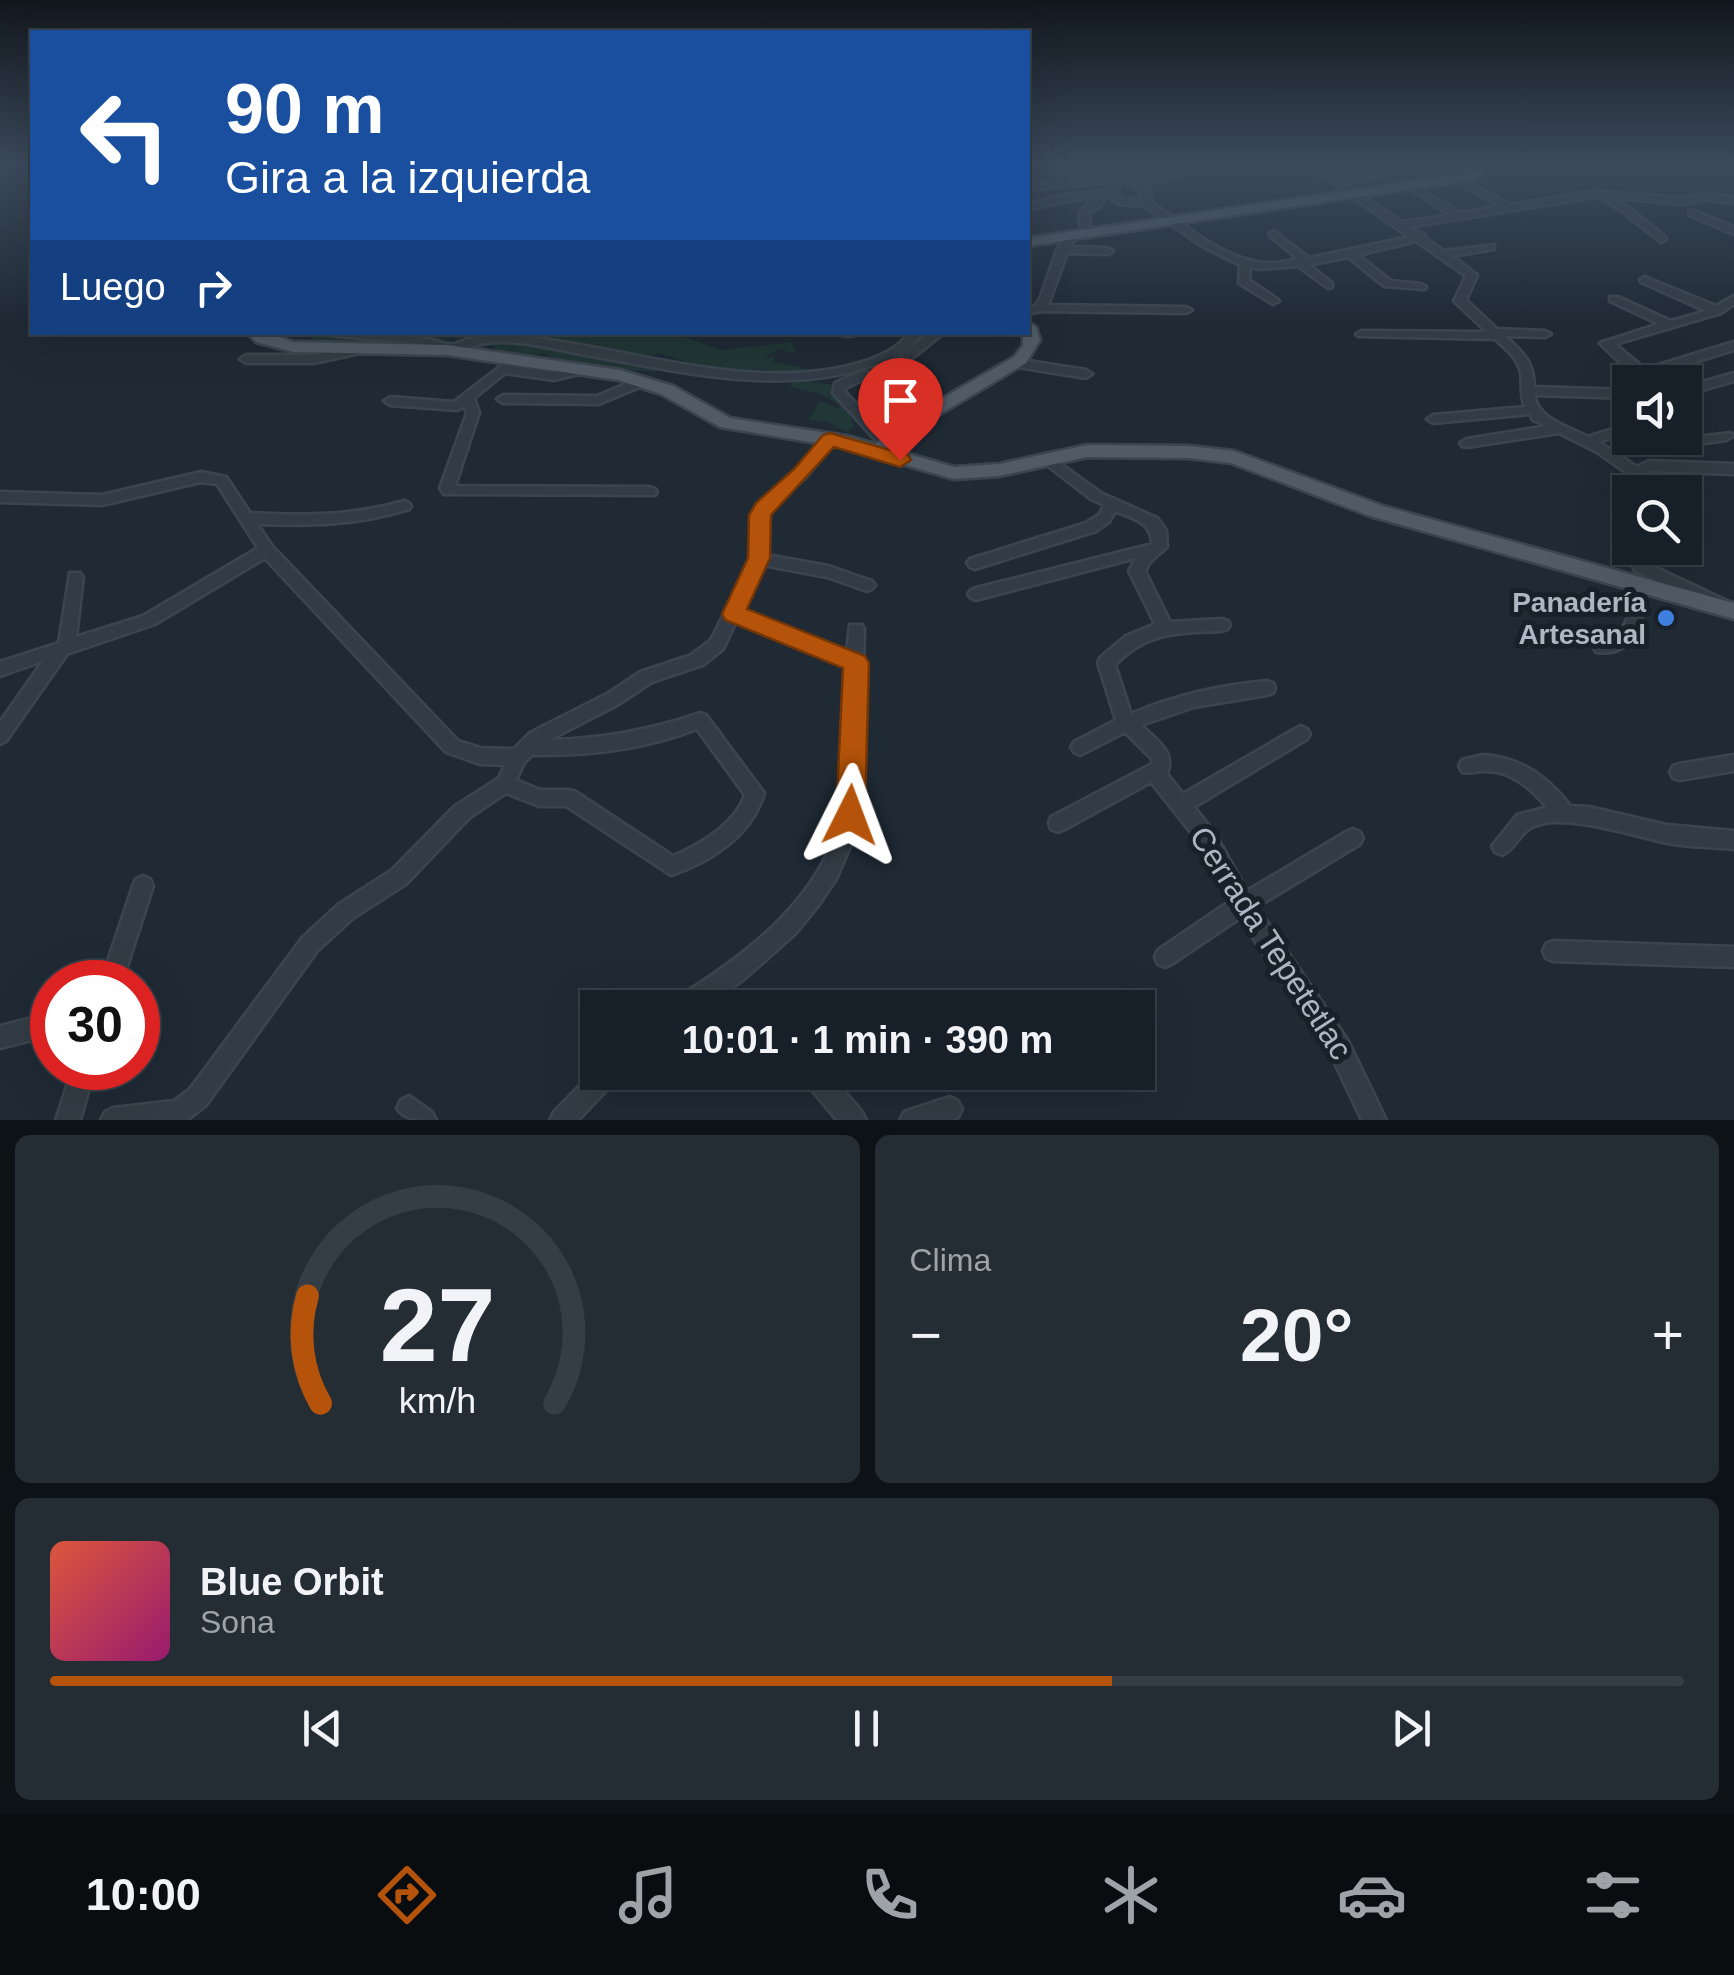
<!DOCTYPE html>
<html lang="es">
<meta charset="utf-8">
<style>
body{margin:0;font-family:Helvetica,sans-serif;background:#242d34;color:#f1f3f6;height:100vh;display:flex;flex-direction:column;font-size:38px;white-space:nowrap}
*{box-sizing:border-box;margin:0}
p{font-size:32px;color:#9ea3a8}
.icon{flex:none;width:55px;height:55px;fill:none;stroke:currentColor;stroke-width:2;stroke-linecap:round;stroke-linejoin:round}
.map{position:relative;height:1120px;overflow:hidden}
.sheet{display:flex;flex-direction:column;gap:15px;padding:15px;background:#0d1216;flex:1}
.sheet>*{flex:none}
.guide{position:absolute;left:30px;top:30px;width:1000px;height:305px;border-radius:0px;box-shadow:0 10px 40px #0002,0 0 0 2px #363e45;background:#1a4fa0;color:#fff;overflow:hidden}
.controls{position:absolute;left:1612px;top:365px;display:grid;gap:20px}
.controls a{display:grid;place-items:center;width:90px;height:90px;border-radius:0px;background:#172028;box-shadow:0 10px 40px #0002,0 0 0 2px #363e45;font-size:50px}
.speed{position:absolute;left:30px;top:960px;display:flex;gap:20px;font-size:50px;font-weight:700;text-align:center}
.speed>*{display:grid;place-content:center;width:130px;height:130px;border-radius:50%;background:#172028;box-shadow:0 10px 40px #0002,0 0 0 2px #363e45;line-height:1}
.speed .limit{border:15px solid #d22;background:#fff;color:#111}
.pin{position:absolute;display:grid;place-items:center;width:85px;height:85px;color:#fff;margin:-102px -42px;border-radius:50% 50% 50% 0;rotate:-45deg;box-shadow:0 0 10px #0007}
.pin .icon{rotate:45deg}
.me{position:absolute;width:110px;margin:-55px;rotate:3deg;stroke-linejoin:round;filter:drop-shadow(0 0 8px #0008)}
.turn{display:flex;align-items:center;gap:35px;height:210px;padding:0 30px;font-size:45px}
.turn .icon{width:130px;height:130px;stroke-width:2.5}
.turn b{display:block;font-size:70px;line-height:85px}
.then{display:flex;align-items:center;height:95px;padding:0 30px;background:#0003;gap:20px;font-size:38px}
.big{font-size:75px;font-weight:700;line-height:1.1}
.sheet .card{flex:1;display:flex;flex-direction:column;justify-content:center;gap:15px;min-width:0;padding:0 35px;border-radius:15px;background:#242d34}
.sheet .dial{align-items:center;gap:0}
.dial svg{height:260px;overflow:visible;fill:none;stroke:#363e45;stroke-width:7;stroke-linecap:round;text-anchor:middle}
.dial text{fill:#f1f3f6;stroke:none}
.song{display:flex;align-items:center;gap:30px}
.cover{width:120px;height:120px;border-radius:15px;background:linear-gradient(135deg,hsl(10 70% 55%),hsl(320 70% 35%))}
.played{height:10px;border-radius:5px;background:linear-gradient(90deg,#b45309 65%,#363e45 65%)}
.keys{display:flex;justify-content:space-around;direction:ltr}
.heat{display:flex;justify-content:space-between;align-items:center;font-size:55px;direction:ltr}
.sheet .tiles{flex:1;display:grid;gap:15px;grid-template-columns:1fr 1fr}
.card:last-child{grid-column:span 2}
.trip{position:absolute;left:580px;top:990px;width:575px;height:100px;border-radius:0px;background:#172028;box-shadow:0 10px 40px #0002,0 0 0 2px #363e45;font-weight:700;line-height:100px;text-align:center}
.tab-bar{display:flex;height:160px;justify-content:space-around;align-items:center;background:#090d10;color:#9ea3a8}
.tab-bar .icon{width:70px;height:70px}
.tab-bar .on{color:#b45309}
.tab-bar b{font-size:45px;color:#f1f3f6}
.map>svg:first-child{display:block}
.green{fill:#213636}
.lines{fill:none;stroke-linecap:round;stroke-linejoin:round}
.minor-casing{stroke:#3c454f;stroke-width:5}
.major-casing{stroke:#3c454f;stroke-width:5}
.minor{fill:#333c46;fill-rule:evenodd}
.major{fill:#505b66;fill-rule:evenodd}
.route{fill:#b45309;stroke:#753606;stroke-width:2.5}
.shop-dot{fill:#3f7fe0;stroke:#18212a;stroke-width:4}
.labels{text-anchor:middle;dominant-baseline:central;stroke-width:10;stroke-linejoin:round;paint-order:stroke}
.poi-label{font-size:28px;font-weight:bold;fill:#acb7c3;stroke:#18212a;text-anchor:end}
.near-street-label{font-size:32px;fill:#acb7c3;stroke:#18212a}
</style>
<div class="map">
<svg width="1734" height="1120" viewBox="0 0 1734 1120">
<rect width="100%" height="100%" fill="#1f2a35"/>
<path class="green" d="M318,332h353l50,18 71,-8 4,8 -3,4 -12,-5 -15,7 2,3 7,-4 -1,7 31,6 4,13 31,5 14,41 -8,5 -18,-10 -19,-2 10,-19 19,7 2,-3 -20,-11 -30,-7 3,-6c-38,-29 -82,8 -114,-15l7,-4 -28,-9 -14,7 13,12 -93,-8 -20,-11 -33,6 -11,-4 -8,-10 -34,8 -3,-16 -17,5 2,3 -131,1 -3,-4z"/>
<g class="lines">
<g class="minor-casing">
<g id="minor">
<path d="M1042,166l28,4 48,3 7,-7 5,3 -3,5 13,7 56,-15h13l-64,19 5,5 1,12c41,27 92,77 146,56l-27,-22 -1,-2 5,-3 35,27 100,-21 -100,-71h10l19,13 27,-4 24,-9h11l-30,14 -25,4 57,38 48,-7 -41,-27v-4l3,-1 48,30 40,-7 -72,-40h10l73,39 84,-14 87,7 22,-4 30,3v6l-30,-3 -22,4 -70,-6 17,10 36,29 1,2 -5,3 -38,-30 -23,-15h-5l-186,30 16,8v3l19,13 50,-6v4l-42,7 25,19 -11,25 31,29 48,2 6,3 -6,3 -40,-1c19,18 28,24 29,51l96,3v8l-96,-3c5,25 33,31 54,42l25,-8 17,3v6l40,2 61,-7 2,3 -7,4 -56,8 -56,-11 -15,5 38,25 12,-6 85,3v10l-83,-3 -7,4 11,17h-14l-10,-16 -34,-24 -38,-19 -92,14 -5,-1 -2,-3 7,-4 80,-13 -14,-6 -3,-6 -97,9 -6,-4 6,-4 92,-8c-5,-12 -2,-21 -4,-34 -3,-15 -15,-24 -26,-34l-137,-3 -2,-2 6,-3 125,1 -33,-31 12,-25 -50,-35 -58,14 33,26 30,3 5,3 -1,2 -41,-3 -36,-29 -39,8 23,18v4l-4,1 -30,-22 -37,3 -11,-2 -1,13 28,19 2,2 -6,3 -34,-21 1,-18 -38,-19 -58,-40 -26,-2 -10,-8 -4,1 -3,8 -12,9 1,12 5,7 -5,3 -4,-1 -6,-9 -1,-13 15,-14 -23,1 -43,10v-6c14,-3 28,-8 42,-10 19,-2 35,3 46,-16 -26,-3 -53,2 -74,-12zM1124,180l16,11 1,9 -17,-1 -9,-7z"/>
<polygon points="1100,178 1105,181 1103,183 1028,190 1029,185"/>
<polygon points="1692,210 1734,227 1734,234 1689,215 1689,211"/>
<polygon points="1072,233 1077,236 1070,247 1108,248 1113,251 1108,254 1067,253 1048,305 1186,307 1192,310 1186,313 1041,311 1028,314 1028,308 1035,306 1040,299 1057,250 1068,234"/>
<path d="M1645,277l71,29 18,-10v8l-13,9 -106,31 30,25 89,-27v8l-82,25 7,7c-22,0 -44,-24 -59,-39l59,-19 -49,-23v-4h8l53,24 35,-10 -65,-29 -1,-2z"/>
<path d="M325,332c33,0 65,2 98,6 10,1 21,7 30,6 5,0 9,-3 14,-5 17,-4 35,-5 53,-3 108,11 238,60 346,25 16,-6 34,-13 43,-29h12c-10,20 -29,28 -49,34 -90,31 -195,5 -286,-11 -39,-7 -82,-21 -120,-7l4,3 -6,4 -34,-10 -100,-10z"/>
<path d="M836,332h25c-5,5 -20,5 -25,0z"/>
<polygon points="932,332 945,332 911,359 903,359 903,353"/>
<polygon points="361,345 367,349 365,352 314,363 246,363 240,359 246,355 314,355"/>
<polygon points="1016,359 1086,370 1092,374 1086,378 1012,366 1012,360"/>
<polygon points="502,365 554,372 583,365 589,369 587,372 554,380 505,373 474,398 479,413 455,486 650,487 655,489 657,492 655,495 444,494 440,488 467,413 464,406 457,410 390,405 384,401 390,397 454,402"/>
<polygon points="863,371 867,372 867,378 845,388 845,392 891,440 893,443 891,446 881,446 833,393 835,383"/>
<polygon points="1734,373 1734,381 1685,395 1685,387"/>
<polygon points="643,377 649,381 647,384 599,404 503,403 497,399 503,395 597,396"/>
<path d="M830,435l7,4 -2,3 -29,35 -34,29 -5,9v40l61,11 44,15 3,4 -3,4 -5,2 -40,-14 -64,-12 -21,45 105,42 3,-27h12l2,4 -4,182 -8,31 -16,37 -19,28 -22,27 -52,46 -41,28h-32l3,-8c71,-43 151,-102 169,-189 4,-24 1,-51 1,-76 0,-23 2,-46 3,-69l-110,-45 -13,28 -20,16 -51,17 -33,22 -70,36c53,-1 101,-10 151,-27l6,2 58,78c-12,42 -53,69 -93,82l-105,-69h-27l-33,-13 -37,25 -63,66 -53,34 -36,33 -111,154 -19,15h-86l4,-8 8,-4 61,-7 16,-12 113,-152 36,-33 53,-34 63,-64 44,-28 6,-13 -25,-1 -34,-12 -181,-194 -110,66 -88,30 -61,87 -6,3v-22l43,-61 -43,15v-14l59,-19 11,-70h10l3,4 -7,60 67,-21 115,-68 -41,-64 -16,-2 -99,23 -102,-3v-10l102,3 99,-23 25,5 24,36c53,3 103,3 154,-12l5,2 2,3 -2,3c-51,16 -99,17 -152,15l15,22 186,195 22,7 34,1 16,-16 77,-39 33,-22 51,-17 20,-15 41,-81 1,-44 9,-15 34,-29 29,-35zM697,729l48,66c-10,29 -45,50 -72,61l-97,-64 -7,-2h-29l-24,-10 8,-17 8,-8c56,1 111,-5 165,-26z"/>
<path d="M1047,454l54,39 56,25 9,12 1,17 -17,15 -5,9 25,51 52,-3 6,2 2,4 -2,4 -6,2c-44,2 -74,0 -107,34l16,49c44,-19 89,-29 136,-33l6,2 2,5 -2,5 -6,2 -73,12 -53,18c15,15 35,26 26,49l16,20 112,-65 6,-3 6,3 3,5 -3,5 -113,68 20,25 33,59 99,-59 7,-3 7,3 3,6 -3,6 -103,63 91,134 38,79h-24l-30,-63 -92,-139 -68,46 -7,3 -7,-3 -3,-7 3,-7 72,-49 -30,-57 -49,-62 -86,47 -7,3 -7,-3 -2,-6 2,-6 101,-53v-5l-27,-27 -45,23 -6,-3 -3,-5 3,-5 42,-22 -18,-57 2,-5 26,-22 29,-12 -26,-53 7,-13 -160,42 -5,-2 -3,-4 3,-4 5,-2 176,-44c-1,-23 -19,-25 -37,-33l-6,11 -13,9 -121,38 -5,-2 -3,-4 3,-4 116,-36 13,-8 5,-10 -13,-6 -49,-38 -2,-3 2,-3z"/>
<polygon points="1630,499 1630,509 1628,510 1630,548 1638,548 1646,563 1727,601 1729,605 1727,609 1715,609 1635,571 1624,548 1613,507 1615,504"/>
<path d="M1639,578l5,2 3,4c-1,31 -10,74 -51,68l-2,-5c6,-6 14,-8 22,-13 16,-12 15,-33 15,-50l3,-4z"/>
<path d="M1483,755c37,2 65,22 87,51l19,1 78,18 67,6v18c-23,-2 -48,-2 -71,-7 -32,-7 -104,-31 -133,-14 -11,7 -15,21 -28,27l-7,-3 -3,-6 25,-31 30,-8c-16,-18 -36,-37 -62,-36 -9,0 -14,3 -23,1l-3,-6 3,-6z"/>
<polygon points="1734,755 1734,771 1679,780 1673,778 1670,772 1673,766 1679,764"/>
<polygon points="143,876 150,879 153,886 122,982 101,982 133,886 136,879"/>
<polygon points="1553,941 1734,947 1734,967 1553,961 1546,958 1543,951 1546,944"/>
<polygon points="52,1013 52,1035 0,1048 0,1026"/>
<polygon points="598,1067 598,1072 619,1072 616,1080 578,1120 550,1120 554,1112"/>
<polygon points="73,1068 95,1068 80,1120 56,1120"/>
<polygon points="797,1072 828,1072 862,1112 866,1120 837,1120 811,1089 800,1080"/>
<path d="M409,1096l23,16 4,8c-16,0 -32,0 -39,-12l4,-8z"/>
<polygon points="950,1097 958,1101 962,1109 958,1117 951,1120 900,1120 904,1112"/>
</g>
</g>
<g class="major-casing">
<g id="major">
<polygon points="1476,166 1488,166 1480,176 1464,181 1028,246 1028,238 1462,174"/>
<polygon points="1028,322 1036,327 1040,340 1026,363 908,433 891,449 954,467 999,464 1087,445 1189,446 1234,451 1383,506 1734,603 1734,619 1370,516 1231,463 1189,458 1087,457 999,476 954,479 846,448 720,427 661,394 618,380 447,355 294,352 256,342 247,332 264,332 294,342 447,345 620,370 673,386 730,418 847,436 875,444 896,425 1014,357 1023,345 1023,332 1028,332"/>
</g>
</g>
<use href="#minor" class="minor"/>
<use href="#major" class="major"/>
</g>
<linearGradient id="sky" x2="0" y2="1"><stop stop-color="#11171d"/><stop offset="0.51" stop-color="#3c4a5c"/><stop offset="1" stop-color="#3c4a5c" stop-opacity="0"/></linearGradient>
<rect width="1734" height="323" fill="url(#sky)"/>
<polygon class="route" points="830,433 908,455 911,460 900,467 834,447 771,515 770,558 747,609 865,656 869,663 865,815 861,824 850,828 840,824 836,815 843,668 725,620 722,614 748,558 749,515 756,503 794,469 823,435"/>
<circle class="shop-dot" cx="1666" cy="618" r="10"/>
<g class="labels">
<g class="poi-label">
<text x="1646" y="602">Panadería<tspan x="1646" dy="32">Artesanal</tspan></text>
</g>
<g class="near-street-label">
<text transform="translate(1271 943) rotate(57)">Cerrada Tepetetlac</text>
</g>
</g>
</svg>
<div class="controls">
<a><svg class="icon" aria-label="sound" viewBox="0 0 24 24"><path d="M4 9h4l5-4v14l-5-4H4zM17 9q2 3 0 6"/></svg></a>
<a><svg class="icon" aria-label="search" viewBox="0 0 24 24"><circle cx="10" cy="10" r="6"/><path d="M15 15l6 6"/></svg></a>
</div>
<div class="speed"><div class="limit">30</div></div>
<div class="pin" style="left:900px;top:460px;background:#d93025"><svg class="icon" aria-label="arrive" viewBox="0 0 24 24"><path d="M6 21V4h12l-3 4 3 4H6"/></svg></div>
<svg class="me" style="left:850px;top:815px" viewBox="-20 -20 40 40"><path d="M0-17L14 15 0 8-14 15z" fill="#b45309" stroke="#fff" stroke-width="4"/></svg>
<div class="trip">10:01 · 1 min · 390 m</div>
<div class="guide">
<div class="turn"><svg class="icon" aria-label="left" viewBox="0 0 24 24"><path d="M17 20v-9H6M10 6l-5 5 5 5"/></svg><div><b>90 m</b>Gira a la izquierda</div></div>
<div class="then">Luego<svg class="icon" aria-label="right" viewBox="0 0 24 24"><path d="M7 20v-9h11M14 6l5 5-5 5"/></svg></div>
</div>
</div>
<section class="sheet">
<div class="tiles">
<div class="card dial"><svg viewBox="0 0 100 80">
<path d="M14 69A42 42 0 1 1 86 69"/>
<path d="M14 69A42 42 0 0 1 10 36" stroke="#b45309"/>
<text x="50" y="56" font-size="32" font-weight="700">27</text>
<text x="50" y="72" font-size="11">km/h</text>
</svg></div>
<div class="card"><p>Clima</p>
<div class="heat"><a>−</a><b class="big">20°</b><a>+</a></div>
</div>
<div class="card">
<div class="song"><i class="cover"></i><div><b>Blue Orbit</b><p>Sona</p></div></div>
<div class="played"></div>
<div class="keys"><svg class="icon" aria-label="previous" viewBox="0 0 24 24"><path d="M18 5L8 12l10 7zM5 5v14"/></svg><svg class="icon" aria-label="pause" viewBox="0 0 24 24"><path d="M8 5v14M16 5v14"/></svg><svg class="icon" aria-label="next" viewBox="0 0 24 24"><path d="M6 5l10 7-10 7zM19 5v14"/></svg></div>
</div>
</div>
</section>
<nav class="tab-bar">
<b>10:00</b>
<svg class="icon on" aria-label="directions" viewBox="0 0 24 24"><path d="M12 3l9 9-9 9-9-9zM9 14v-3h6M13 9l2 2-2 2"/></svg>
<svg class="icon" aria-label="music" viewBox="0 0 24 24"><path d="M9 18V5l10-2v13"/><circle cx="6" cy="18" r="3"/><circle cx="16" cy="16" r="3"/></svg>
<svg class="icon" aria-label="phone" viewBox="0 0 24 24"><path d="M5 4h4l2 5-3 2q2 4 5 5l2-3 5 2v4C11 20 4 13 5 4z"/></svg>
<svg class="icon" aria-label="climate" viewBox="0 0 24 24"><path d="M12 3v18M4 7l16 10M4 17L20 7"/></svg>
<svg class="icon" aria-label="car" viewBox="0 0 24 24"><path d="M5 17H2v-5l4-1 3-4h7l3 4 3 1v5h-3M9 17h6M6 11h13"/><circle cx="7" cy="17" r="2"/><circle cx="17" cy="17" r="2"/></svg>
<svg class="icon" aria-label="filters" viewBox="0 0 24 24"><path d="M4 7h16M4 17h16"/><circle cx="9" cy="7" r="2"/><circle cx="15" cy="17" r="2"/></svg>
</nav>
